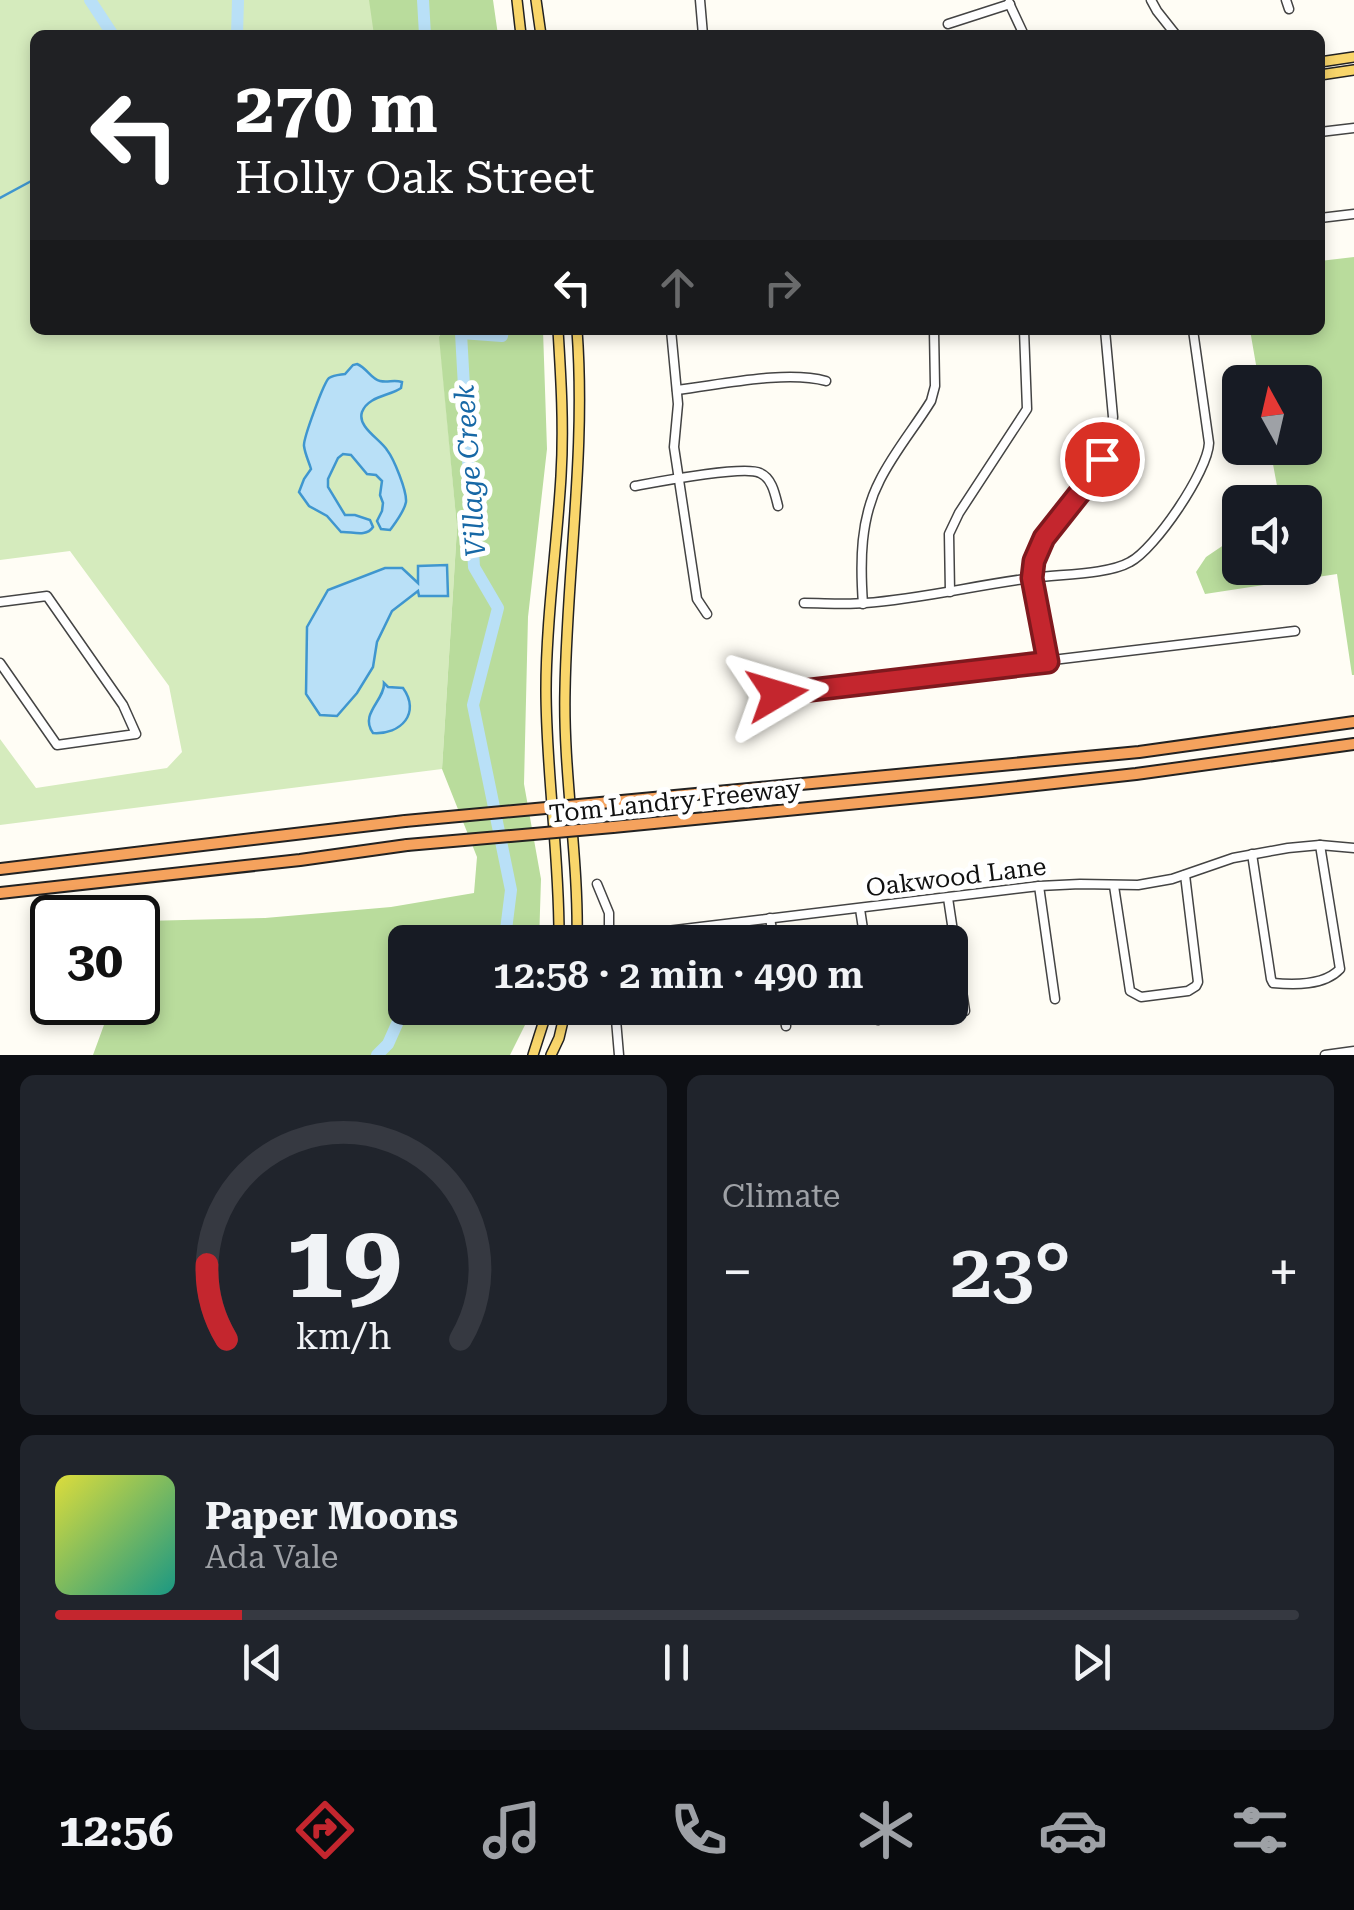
<!DOCTYPE html>
<meta charset="utf-8">
<style>
body{margin:0;font-family:"Roboto Serif",serif;background:#20242c;color:#f1f3f6;height:100vh;display:flex;flex-direction:column;font-size:38px;white-space:nowrap}
*{box-sizing:border-box;margin:0}
p{font-size:32px;color:#9ea1a6}
.icon{flex:none;width:55px;height:55px;fill:none;stroke:currentColor;stroke-width:2;stroke-linecap:round;stroke-linejoin:round}
.map{position:relative;height:1055px;overflow:hidden}
.side{display:flex;flex-direction:column;gap:20px;padding:20px;background:#0d0f14;flex:1}
.side>*{flex:none}
.banner{position:absolute;left:30px;top:30px;width:1295px;height:305px;border-radius:15px;box-shadow:0 5px 15px #0003;background:#202124;color:#fff;overflow:hidden}
.needle{width:65px;rotate:352deg}
.buttons{position:absolute;left:1222px;top:365px;display:grid;gap:20px}
.buttons a{display:grid;place-items:center;width:100px;height:100px;border-radius:15px;background:#171b24;box-shadow:0 5px 15px #0003;font-size:50px}
.speed{position:absolute;left:30px;top:895px;display:flex;gap:20px;font-size:50px;font-weight:700;text-align:center}
.speed>*{display:grid;place-content:center;width:130px;height:130px;border-radius:50%;background:#171b24;box-shadow:0 5px 15px #0003;line-height:1}
.speed .limit{border:5px solid #111;border-radius:15px;background:#fff;color:#111}
.pin{position:absolute;display:grid;place-items:center;width:85px;height:85px;color:#fff;margin:-42px;border:5px solid #fff;border-radius:50%;box-shadow:0 2px 10px #0007}
.me{position:absolute;width:110px;margin:-55px;rotate:83deg;stroke-linejoin:round;filter:drop-shadow(0 0 8px #0008)}
.turn{display:flex;align-items:center;gap:35px;height:210px;padding:0 40px;font-size:45px}
.turn .icon{width:130px;height:130px;stroke-width:2.5}
.turn b{display:block;font-size:70px;line-height:85px}
.lanes{display:flex;align-items:center;height:95px;padding:0 40px;background:#0003;justify-content:center;gap:50px;direction:ltr}
.lanes .off{opacity:.35}
.big{font-size:75px;font-weight:600;line-height:1.1}
.side .card{flex:1;display:flex;flex-direction:column;justify-content:center;gap:15px;min-width:0;padding:0 35px;border-radius:15px;background:#20242c}
.side .dial{align-items:center;gap:0}
.dial svg{height:260px;overflow:visible;fill:none;stroke:#363941;stroke-width:7;stroke-linecap:round;text-anchor:middle}
.dial text{fill:#f1f3f6;stroke:none}
.song{display:flex;align-items:center;gap:30px}
.cover{width:120px;height:120px;border-radius:15px;background:linear-gradient(135deg,hsl(60 70% 55%),hsl(170 70% 35%))}
.played{height:10px;border-radius:5px;background:linear-gradient(90deg,#c4262e 15%,#363941 15%)}
.keys{display:flex;justify-content:space-around;direction:ltr}
.heat{display:flex;justify-content:space-between;align-items:center;font-size:55px;direction:ltr}
.side .tiles{flex:1;display:grid;gap:20px;grid-template-columns:1fr 1fr}
.card:last-child{grid-column:span 2}
.trip{position:absolute;left:388px;top:925px;width:580px;height:100px;border-radius:15px;background:#171b24;box-shadow:0 5px 15px #0003;font-weight:600;line-height:100px;text-align:center}
.tabs{display:flex;height:160px;justify-content:space-around;align-items:center;background:#090b0e;color:#9ea1a6}
.tabs .icon{width:70px;height:70px}
.tabs .current{color:#c4262e}
.tabs b{font-size:45px;color:#f1f3f6}
.map>svg:first-child{display:block}
.green{fill:#d5ebbd}
.forest{fill:#b9dc9c}
.water{fill:#b9e0f7;stroke:#3f96cf;stroke-width:2.5}
.lines{fill:none;stroke-linecap:round;stroke-linejoin:round}
.stream{stroke:#3f96cf;stroke-width:2.5}
.river{stroke:#b9e0f7;stroke-width:12}
.minor-casing{stroke:#444;stroke-width:11}
.major-casing{stroke:#222;stroke-width:12}
.highway-casing{stroke:#222;stroke-width:14}
.minor{stroke:#fff;stroke-width:8}
.major{stroke:#f9d66b;stroke-width:9}
.highway{stroke:#f5a25d;stroke-width:10}
.highway-bridge-casing{stroke:#222;stroke-width:14;stroke-linecap:butt}
.highway-bridge{stroke:#f5a25d;stroke-width:10}
.route-casing{stroke:#7f191e;stroke-width:25}
.route{stroke:#c4262e;stroke-width:18}
.labels{text-anchor:middle;dominant-baseline:central;stroke-width:10;stroke-linejoin:round;paint-order:stroke}
.street-label{font-size:25px;fill:#111;stroke:#fff}
.water-label{font-size:28px;font-style:italic;fill:#1768a6;stroke:#fff}
</style>
<div class="map">
<svg width="1354" height="1055" viewBox="0 0 1354 1055">
<rect width="100%" height="100%" fill="#fffdf5"/>
<polygon class="green" points="0,0 375,0 376,35 35,35 35,330 439,330 457,528 442,769 0,825 0,739 36,788 167,768 182,752 169,686 70,551 0,560"/>
<g class="forest">
<polygon points="369,0 493,0 498,35 374,35"/>
<polygon points="1354,257 1354,675 1352,675 1337,574 1205,594 1196,572 1206,557 1240,534 1240,568 1305,568 1305,502 1280,502 1270,448 1305,448 1305,382 1259,382 1250,330 1320,330 1320,261"/>
<polygon points="442,330 543,330 547,449 528,617 524,784 541,879 539,942 405,942 405,1008 531,1008 528,1019 510,1055 93,1055 112,1003 138,1002 138,935 143,921 265,918 391,907 474,893 477,857 442,769 457,528 439,337"/>
</g>
<g class="water">
<path d="M357,364c10,4 14,15 23,17 9,2 13,-2 22,1l-1,6c-11,8 -33,8 -39,24 -5,15 18,27 25,38 7,9 20,41 19,52 -2,10 -10,20 -16,28l-9,-1 -4,-8 5,-10 1,-8 -3,-8 2,-14 -6,-6 -9,-1 -16,-19 -8,-1 -5,4 -10,21v8l17,28h10l15,5 3,7c-7,11 -22,4 -32,5l-14,-16 -18,-10 -10,-14 5,-13 7,-10c-2,-7 -6,-15 -7,-23 -1,-7 20,-64 25,-68 5,-3 10,-3 16,-4l8,-9z"/>
<polygon points="447,565 448,596 419,596 418,591 392,611 377,642 373,667 357,693 337,716 320,715 306,694 307,627 328,590 385,568 402,568 418,583 418,566"/>
<path d="M384,683l4,4 15,1c18,25 -2,47 -30,45 -14,-19 12,-33 11,-50z"/>
</g>
<g class="lines">
<polyline class="stream" points="0,198 35,179"/>
<g class="river">
<polyline points="90,0 113,35"/>
<polyline points="423,0 425,35"/>
<polyline points="237,35 238,0"/>
<polyline points="497,942 506,930 511,890 473,705 498,608 474,567 461,333 502,336 503,330"/>
<polyline points="377,1055 388,1044 405,1006"/>
</g>
<g class="minor-casing">
<g id="minor">
<polyline points="700,0 703,35"/>
<polyline points="1151,0 1157,11 1176,35"/>
<polyline points="1286,0 1289,9"/>
<polyline points="1009,3 1024,35"/>
<polyline points="948,24 1010,4"/>
<polyline points="1320,132 1354,128"/>
<polyline points="1320,218 1354,214"/>
<polyline points="671,330 678,404 674,447 697,599 707,614"/>
<path d="M677,390c43,-5 108,-20 149,-9"/>
<path d="M635,486c22,-4 109,-21 125,-13 12,5 15,21 18,33"/>
<polyline points="950,592 949,534 959,513 1027,409 1024,330"/>
<polyline points="0,602 47,596 123,705 136,734 57,745 0,663"/>
<path d="M804,603c20,0 41,2 61,0 56,-4 111,-18 167,-25 27,-4 75,-3 98,-16 25,-13 78,-91 79,-119l-16,-113"/>
<path d="M863,604c-3,-42 -3,-86 17,-124 14,-28 35,-53 51,-79l4,-15 -1,-56"/>
<polyline points="1048,662 1032,578 1034,561 1044,537 1097,471 1109,443 1113,417 1105,330"/>
<polyline points="777,693 1295,631"/>
<path d="M1252,854l19,125 2,4c21,2 51,3 67,-14l-20,-124"/>
<polyline points="597,884 609,913 609,942"/>
<polyline points="1039,886 1055,999"/>
<polyline points="1114,886 1130,991 1141,997 1188,991 1196,986 1198,982 1185,875"/>
<polyline points="948,898 965,1011"/>
<polyline points="860,909 865,942"/>
<polyline points="770,918 774,942"/>
<polyline points="559,939 609,938 1039,886 1080,884 1138,885 1172,879 1233,858 1288,848 1320,845 1354,848"/>
<polyline points="615,1008 619,1055"/>
<polyline points="783,1008 786,1026"/>
<polyline points="876,1008 878,1020"/>
<polyline points="1325,1055 1354,1051"/>
</g>
</g>
<g class="major-casing">
<g id="major">
<polyline points="517,0 521,35"/>
<polyline points="536,0 541,35"/>
<polyline points="1320,62 1354,57"/>
<polyline points="1320,75 1354,70"/>
<path d="M558,330c3,48 6,97 3,146 -4,71 -15,142 -15,214 0,84 14,168 13,252"/>
<path d="M577,330c9,123 -10,238 -12,360 -2,84 14,168 12,252"/>
<polyline points="533,1055 548,1008"/>
<polyline points="551,1055 559,1038 566,1008"/>
</g>
</g>
<g class="highway-casing">
<g id="highway">
<polyline points="611,802 1139,752 1354,722"/>
<polyline points="613,827 981,791 1136,774 1354,744"/>
<polyline points="0,869 405,821"/>
<polyline points="0,893 300,860 407,845"/>
</g>
</g>
<use href="#minor" class="minor"/>
<use href="#major" class="major"/>
<use href="#highway" class="highway"/>
<g class="highway-bridge-casing">
<g id="highway-bridge">
<polyline points="405,821 611,802"/>
<polyline points="407,845 613,827"/>
</g>
</g>
<use href="#highway-bridge" class="highway-bridge"/>
</g>
<g class="lines">
<g class="route-casing">
<polyline id="route" points="777,694 1048,662 1032,578 1034,561 1044,538 1097,471 1102,459"/>
</g>
<use href="#route" class="route"/>
</g>
<g class="labels">
<g class="street-label">
<text transform="translate(675 801) rotate(-6)">Tom Landry Freeway</text>
<text transform="translate(956 877) rotate(-7)">Oakwood Lane</text>
</g>
<g class="water-label">
<text transform="translate(470 471) rotate(-94)">Village Creek</text>
</g>
</g>
</svg>
<div class="buttons">
<a><svg class="needle" viewBox="-14 -14 28 28"><path d="M0-13l5 13h-10z" fill="#e53935"/><path d="M0 13l5-13h-10z" fill="#9ea1a6"/></svg></a>
<a><svg class="icon" aria-label="sound" viewBox="0 0 24 24"><path d="M4 9h4l5-4v14l-5-4H4zM17 9q2 3 0 6"/></svg></a>
</div>
<div class="speed"><div class="limit">30</div></div>
<div class="pin" style="left:1102px;top:459px;background:#d93025"><svg class="icon" aria-label="arrive" viewBox="0 0 24 24"><path d="M6 21V4h12l-3 4 3 4H6"/></svg></div>
<svg class="me" style="left:777px;top:694px" viewBox="-20 -20 40 40"><path d="M0-17L14 15 0 8-14 15z" fill="#c4262e" stroke="#fff" stroke-width="4"/></svg>
<div class="trip">12:58 · 2 min · 490 m</div>
<div class="banner">
<div class="turn"><svg class="icon" aria-label="left" viewBox="0 0 24 24"><path d="M17 20v-9H6M10 6l-5 5 5 5"/></svg><div><b>270 m</b>Holly Oak Street</div></div>
<div class="lanes"><svg class="icon" aria-label="left" viewBox="0 0 24 24"><path d="M17 20v-9H6M10 6l-5 5 5 5"/></svg><svg class="icon off" aria-label="ahead" viewBox="0 0 24 24"><path d="M12 20V5M6 11l6-6 6 6"/></svg><svg class="icon off" aria-label="right" viewBox="0 0 24 24"><path d="M7 20v-9h11M14 6l5 5-5 5"/></svg></div>
</div>
</div>
<section class="side">
<div class="tiles">
<div class="card dial"><svg viewBox="0 0 100 80">
<path d="M14 69A42 42 0 1 1 86 69"/>
<path d="M14 69A42 42 0 0 1 8 46" stroke="#c4262e"/>
<text x="50" y="56" font-size="32" font-weight="700">19</text>
<text x="50" y="72" font-size="11">km/h</text>
</svg></div>
<div class="card"><p>Climate</p>
<div class="heat"><a>−</a><b class="big">23°</b><a>+</a></div>
</div>
<div class="card">
<div class="song"><i class="cover"></i><div><b>Paper Moons</b><p>Ada Vale</p></div></div>
<div class="played"></div>
<div class="keys"><svg class="icon" aria-label="previous" viewBox="0 0 24 24"><path d="M18 5L8 12l10 7zM5 5v14"/></svg><svg class="icon" aria-label="pause" viewBox="0 0 24 24"><path d="M8 5v14M16 5v14"/></svg><svg class="icon" aria-label="next" viewBox="0 0 24 24"><path d="M6 5l10 7-10 7zM19 5v14"/></svg></div>
</div>
</div>
</section>
<nav class="tabs">
<b>12:56</b>
<svg class="icon current" aria-label="directions" viewBox="0 0 24 24"><path d="M12 3l9 9-9 9-9-9zM9 14v-3h6M13 9l2 2-2 2"/></svg>
<svg class="icon" aria-label="music" viewBox="0 0 24 24"><path d="M9 18V5l10-2v13"/><circle cx="6" cy="18" r="3"/><circle cx="16" cy="16" r="3"/></svg>
<svg class="icon" aria-label="phone" viewBox="0 0 24 24"><path d="M5 4h4l2 5-3 2q2 4 5 5l2-3 5 2v4C11 20 4 13 5 4z"/></svg>
<svg class="icon" aria-label="climate" viewBox="0 0 24 24"><path d="M12 3v18M4 7l16 10M4 17L20 7"/></svg>
<svg class="icon" aria-label="car" viewBox="0 0 24 24"><path d="M5 17H2v-5l4-1 3-4h7l3 4 3 1v5h-3M9 17h6M6 11h13"/><circle cx="7" cy="17" r="2"/><circle cx="17" cy="17" r="2"/></svg>
<svg class="icon" aria-label="filters" viewBox="0 0 24 24"><path d="M4 7h16M4 17h16"/><circle cx="9" cy="7" r="2"/><circle cx="15" cy="17" r="2"/></svg>
</nav>
